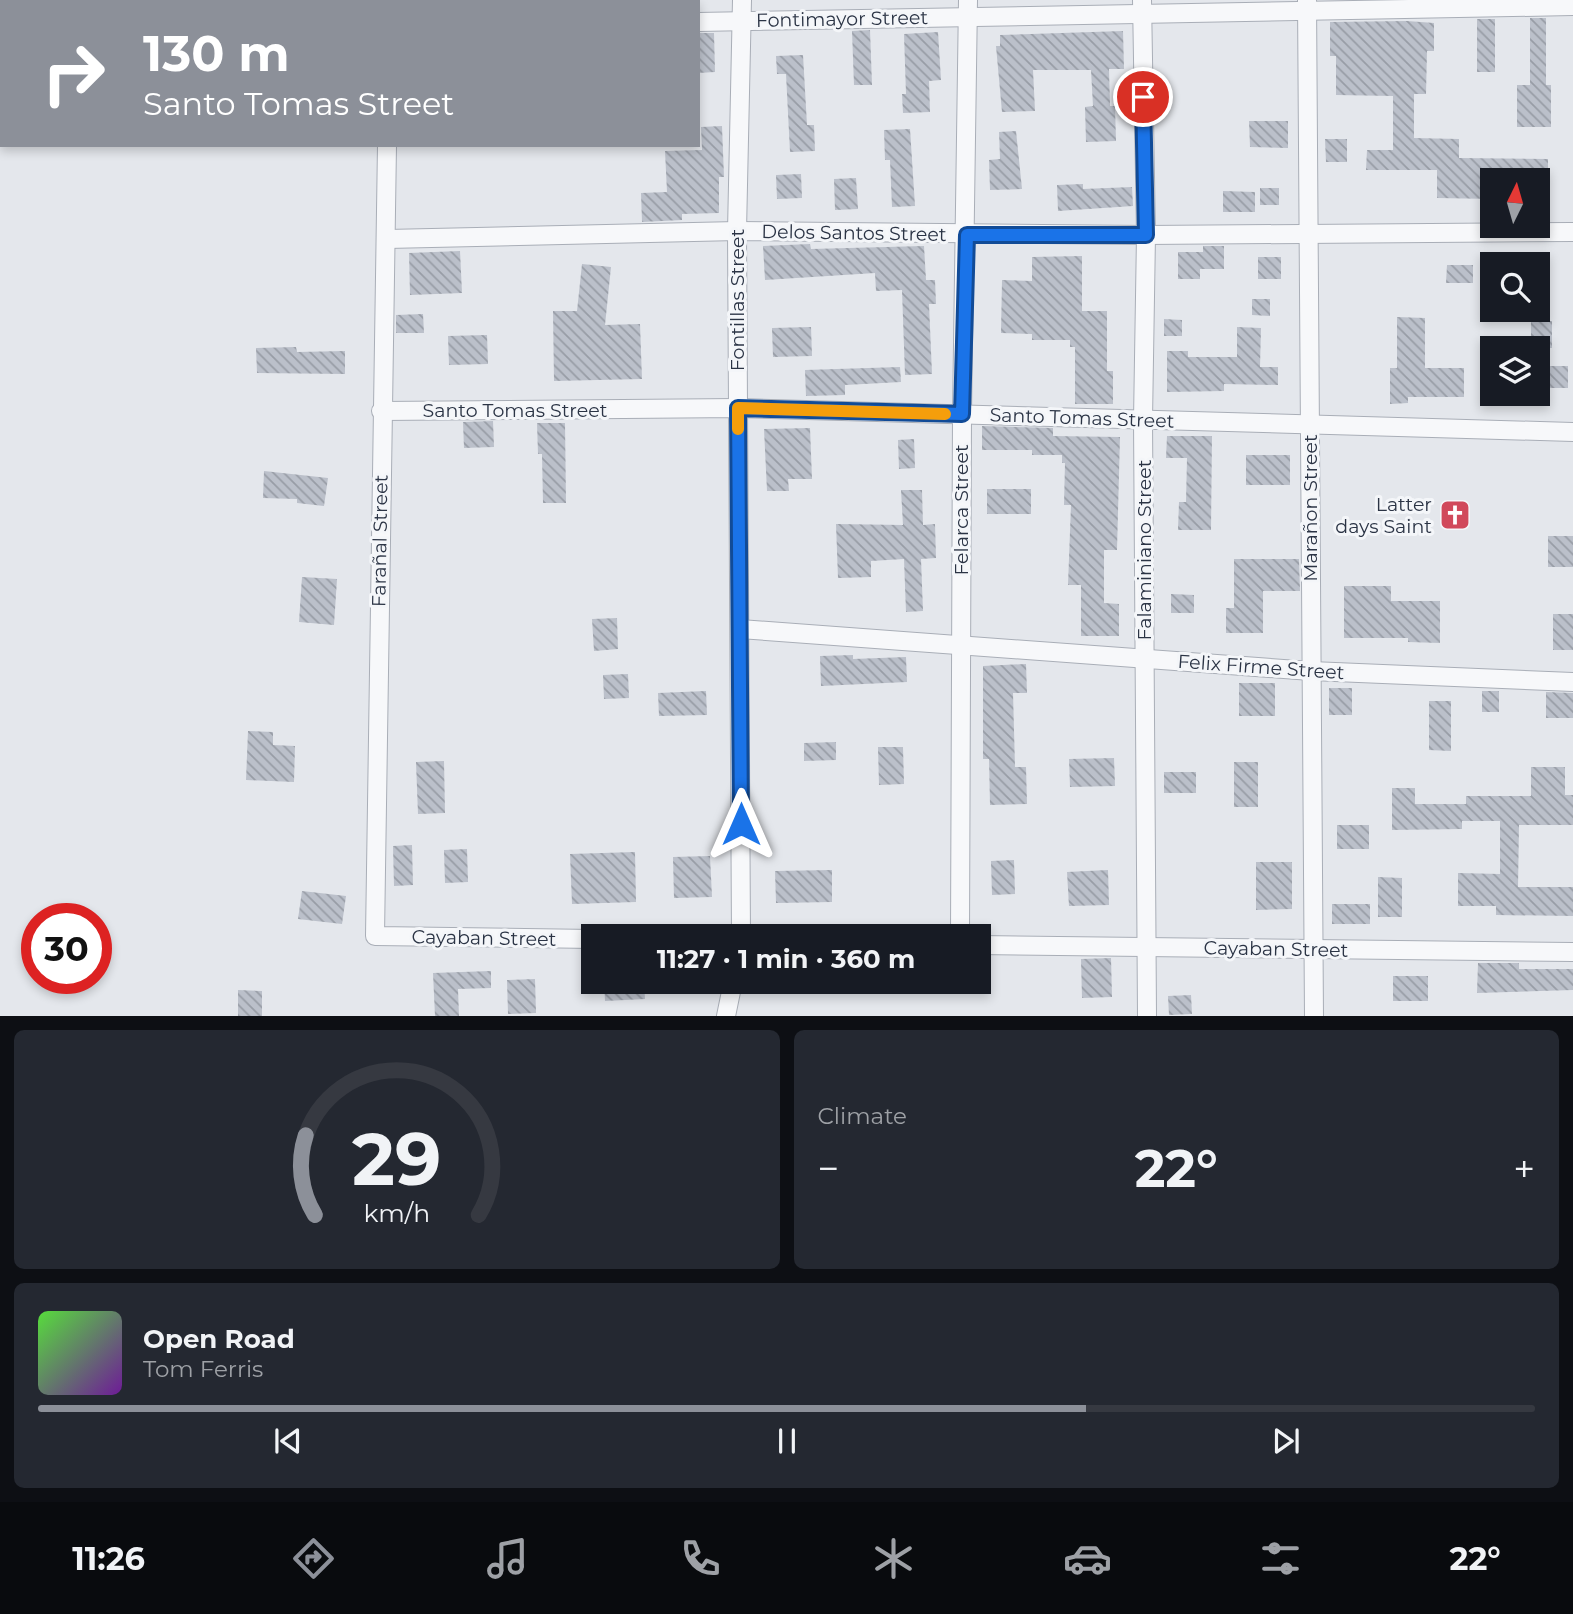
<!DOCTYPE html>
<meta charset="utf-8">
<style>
body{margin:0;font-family:Montserrat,sans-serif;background:#242831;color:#f1f3f6;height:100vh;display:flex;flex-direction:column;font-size:26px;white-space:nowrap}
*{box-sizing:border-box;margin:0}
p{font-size:23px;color:#9ea1a6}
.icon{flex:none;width:38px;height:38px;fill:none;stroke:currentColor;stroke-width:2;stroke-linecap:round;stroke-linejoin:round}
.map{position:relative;height:1016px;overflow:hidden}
.sheet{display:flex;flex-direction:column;gap:14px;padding:14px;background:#0d0f14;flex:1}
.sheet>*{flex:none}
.banner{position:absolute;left:0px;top:0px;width:700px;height:147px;box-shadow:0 4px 10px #0003;background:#8c9099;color:#fff;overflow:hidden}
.needle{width:46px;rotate:5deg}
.controls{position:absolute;left:1480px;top:168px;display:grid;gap:14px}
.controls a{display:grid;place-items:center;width:70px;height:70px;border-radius:0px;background:#171b24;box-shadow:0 4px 10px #0003;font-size:35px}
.speed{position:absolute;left:21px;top:903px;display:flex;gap:14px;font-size:35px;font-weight:700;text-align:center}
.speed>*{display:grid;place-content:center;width:91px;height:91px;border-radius:50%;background:#171b24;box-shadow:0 4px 10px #0003;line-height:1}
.speed .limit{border:10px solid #d22;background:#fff;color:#111}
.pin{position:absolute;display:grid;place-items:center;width:60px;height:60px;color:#fff;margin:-30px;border:4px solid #fff;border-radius:50%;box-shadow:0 2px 7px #0007}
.me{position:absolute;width:77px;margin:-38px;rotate:0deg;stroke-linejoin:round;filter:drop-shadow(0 0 5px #0008)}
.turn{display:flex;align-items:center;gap:24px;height:147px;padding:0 28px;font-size:32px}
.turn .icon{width:91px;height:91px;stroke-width:2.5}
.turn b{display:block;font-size:49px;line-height:60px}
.big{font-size:52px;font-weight:700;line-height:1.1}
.sheet .card{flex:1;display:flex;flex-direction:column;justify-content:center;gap:10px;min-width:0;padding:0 24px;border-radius:10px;background:#242831}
.sheet .dial{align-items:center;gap:0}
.dial svg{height:182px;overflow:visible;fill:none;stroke:#363941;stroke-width:7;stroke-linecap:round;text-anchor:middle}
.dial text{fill:#f1f3f6;stroke:none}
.song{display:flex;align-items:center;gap:21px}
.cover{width:84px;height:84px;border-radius:10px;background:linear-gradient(135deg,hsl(110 70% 55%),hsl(280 70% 35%))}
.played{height:7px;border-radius:4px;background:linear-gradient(90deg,#8c9099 70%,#363941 70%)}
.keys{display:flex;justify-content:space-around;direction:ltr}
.heat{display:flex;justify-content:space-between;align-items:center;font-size:38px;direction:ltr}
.sheet .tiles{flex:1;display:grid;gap:14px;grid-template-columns:1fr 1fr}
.card:last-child{grid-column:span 2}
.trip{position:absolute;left:581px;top:924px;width:410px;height:70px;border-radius:0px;background:#171b24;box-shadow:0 4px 10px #0003;font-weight:700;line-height:70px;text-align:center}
.tab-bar{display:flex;height:112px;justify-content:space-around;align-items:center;background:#090b0e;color:#9ea1a6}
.tab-bar .icon{width:49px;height:49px}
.tab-bar .current{color:#8c9099}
.tab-bar b{font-size:32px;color:#f1f3f6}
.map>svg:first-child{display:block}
.built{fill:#d2d6de}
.building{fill:url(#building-back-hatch)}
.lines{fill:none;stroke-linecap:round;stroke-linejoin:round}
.street-casing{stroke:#a9aeb7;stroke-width:20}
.street{stroke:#f7f8fa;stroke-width:18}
.route-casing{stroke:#114b97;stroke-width:18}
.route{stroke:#1a73e8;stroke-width:12}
.slow{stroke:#f59e0b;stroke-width:12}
.labels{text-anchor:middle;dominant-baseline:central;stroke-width:6;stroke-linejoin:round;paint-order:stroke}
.street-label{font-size:19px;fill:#2b3445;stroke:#f4f6f9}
.poi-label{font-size:19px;fill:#2b3445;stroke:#f4f6f9;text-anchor:end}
</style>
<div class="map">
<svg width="1573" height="1016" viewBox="0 0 1573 1016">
<defs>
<pattern id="building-back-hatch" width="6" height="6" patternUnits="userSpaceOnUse" patternTransform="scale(1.75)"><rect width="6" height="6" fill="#bbc0ca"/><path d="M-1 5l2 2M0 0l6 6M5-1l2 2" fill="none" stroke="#989da6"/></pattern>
</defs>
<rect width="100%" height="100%" fill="#e4e7ec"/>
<polygon class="built" points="0,0 144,0 144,2 2,2 0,121"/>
<g class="building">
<polygon points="1530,18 1546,18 1546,85 1551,85 1551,127 1517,127 1517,85 1530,85"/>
<rect x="1477" y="19" width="18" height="53"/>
<polygon points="1407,21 1434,23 1434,51 1427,51 1426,94 1414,94 1414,138 1459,139 1459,158 1548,159 1548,180 1493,180 1493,199 1437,198 1437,170 1366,170 1367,150 1393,150 1393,96 1336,95 1336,56 1330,56 1330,22"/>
<polygon points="870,30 872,85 854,85 852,31"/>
<polygon points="1123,31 1124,69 1109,69 1110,106 1115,106 1116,141 1086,142 1085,107 1093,106 1091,70 1033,70 1035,111 1002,112 996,46 1000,46 1000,35"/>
<polygon points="938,32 941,80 929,81 930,112 903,113 902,94 906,94 904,34"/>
<polygon points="698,33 714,33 715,72 698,73"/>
<polygon points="803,55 807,125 814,125 815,151 790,152 786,74 777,74 776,56"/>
<polygon points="1249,121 1288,121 1288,148 1250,147"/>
<polygon points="722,126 724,177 719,177 719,213 682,214 682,220 642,222 641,193 667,192 665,151 702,150 701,127"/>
<polygon points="910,129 915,206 892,207 890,160 885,160 884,130"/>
<polygon points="1016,131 1022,189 990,190 989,160 1000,159 999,132"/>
<polygon points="1325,139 1347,139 1347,162 1326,162"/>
<polygon points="801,174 802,198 777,199 776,175"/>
<polygon points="856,178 858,209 835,210 834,179"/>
<polygon points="1083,184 1083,189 1132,187 1133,206 1058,211 1057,185"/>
<rect x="1260" y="188" width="19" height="17"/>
<polygon points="1223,191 1255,192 1255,212 1223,212"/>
<polygon points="810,244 811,249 924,246 926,280 935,280 936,304 929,304 932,374 905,375 902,290 876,291 875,273 765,280 763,246"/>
<polygon points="1203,246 1224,246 1224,269 1200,269 1200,279 1178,279 1178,252 1203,252"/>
<polygon points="460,251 462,293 410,295 409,253"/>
<polygon points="1082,256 1082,311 1107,311 1107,371 1113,371 1113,404 1075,404 1075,347 1070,347 1070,340 1032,340 1032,334 1001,333 1002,280 1032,281 1032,257"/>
<rect x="1258" y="257" width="23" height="22"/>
<polygon points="582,264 611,267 605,325 640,324 642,379 554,381 553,311 577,311"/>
<polygon points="1447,265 1473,265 1473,283 1446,283"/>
<polygon points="1252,299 1270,299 1270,316 1252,315"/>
<polygon points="423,314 424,333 396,333 396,315"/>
<polygon points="1397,317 1425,318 1425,368 1464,368 1464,397 1408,397 1408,403 1390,404 1390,368 1397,368"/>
<polygon points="1164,319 1182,320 1182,336 1164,336"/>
<rect x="1531" y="321" width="21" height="27"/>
<polygon points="811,327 812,356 773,357 772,328"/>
<polygon points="1237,327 1261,328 1260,367 1278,367 1278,385 1224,384 1224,391 1167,392 1167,351 1188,351 1188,357 1237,357"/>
<polygon points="487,335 488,364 449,365 448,336"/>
<polygon points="296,347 297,352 345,351 345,374 257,373 256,348"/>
<rect x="1538" y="366" width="30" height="22"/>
<polygon points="900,367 901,382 845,385 845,395 806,396 805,370"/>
<polygon points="493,421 494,447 464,448 463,422"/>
<polygon points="537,423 565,423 566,503 543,503 542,454 538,454"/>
<polygon points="982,426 1053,428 1053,436 1120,437 1117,550 1104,550 1104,603 1119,604 1119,636 1081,636 1081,585 1068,585 1071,505 1064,505 1065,463 1062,463 1062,455 1032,455 1032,450 982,450"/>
<polygon points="810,428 812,479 788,479 789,491 767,491 764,429"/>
<polygon points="1167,436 1212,436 1211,530 1178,530 1179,502 1186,502 1187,458 1166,458"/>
<polygon points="914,439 915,468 899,469 898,440"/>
<rect x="1246" y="455" width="44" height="30"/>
<polygon points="264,471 328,478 324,506 297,503 297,499 263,498"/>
<rect x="987" y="489" width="44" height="25"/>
<polygon points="901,490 922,490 923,525 935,524 936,558 921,559 923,611 906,612 904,559 871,561 871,577 838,578 836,524 903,525"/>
<rect x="1548" y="536" width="25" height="31"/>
<polygon points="1234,559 1299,559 1300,591 1263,591 1263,633 1226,633 1226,608 1234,608"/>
<polygon points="302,577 337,579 334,625 299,622"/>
<polygon points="1344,586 1391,586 1391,601 1440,601 1440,643 1408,642 1408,638 1344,638"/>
<polygon points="1171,594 1194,595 1194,613 1171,613"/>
<rect x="1553" y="614" width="20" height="36"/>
<polygon points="617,618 618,649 594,651 592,619"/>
<polygon points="853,655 853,659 906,657 907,682 821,686 820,656"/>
<polygon points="1026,664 1027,693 1013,693 1015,767 1026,767 1027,804 990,805 989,759 983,759 983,666"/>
<polygon points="628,674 629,698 604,699 603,675"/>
<rect x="1239" y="683" width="36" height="33"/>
<rect x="1329" y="688" width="23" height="27"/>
<polygon points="706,691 707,715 659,716 658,693"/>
<rect x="1482" y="691" width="17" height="21"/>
<polygon points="1546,692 1573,693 1573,718 1546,718"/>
<polygon points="1429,701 1451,701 1451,751 1429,750"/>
<polygon points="248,731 273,732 273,745 295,746 294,782 246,780"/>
<polygon points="836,742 836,760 804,761 804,743"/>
<polygon points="878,747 903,747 904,784 879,785"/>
<polygon points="1114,758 1115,786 1070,787 1069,759"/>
<polygon points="444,761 445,813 418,814 416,762"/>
<rect x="1234" y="762" width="24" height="45"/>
<polygon points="1531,767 1565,767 1565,795 1573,795 1573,825 1519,825 1518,887 1573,887 1573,916 1496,915 1496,906 1458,906 1458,873 1500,874 1500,821 1462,821 1462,829 1392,830 1392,788 1415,788 1415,804 1466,804 1466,796 1531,796"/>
<rect x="1164" y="772" width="32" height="21"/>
<rect x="1337" y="825" width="32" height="24"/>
<polygon points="412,845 413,885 394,886 393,846"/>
<polygon points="467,849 468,882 445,883 444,850"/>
<polygon points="635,852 636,902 572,904 570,854"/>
<polygon points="710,856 712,897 674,898 673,857"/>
<polygon points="1014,860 1015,894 992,895 991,861"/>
<polygon points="1256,862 1292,862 1292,909 1256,910"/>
<polygon points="832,870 832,902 776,903 775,871"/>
<polygon points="1108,870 1109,905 1069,906 1067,872"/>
<polygon points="1378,877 1402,878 1402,917 1378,917"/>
<polygon points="302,891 346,896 342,924 298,919"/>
<rect x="1332" y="904" width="38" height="20"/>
<polygon points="1111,958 1112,997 1082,998 1081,959"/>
<polygon points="1478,963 1519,963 1519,969 1573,969 1573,990 1477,993"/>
<polygon points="491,971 491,988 458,989 459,1016 435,1016 433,973"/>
<rect x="1393" y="976" width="35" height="25"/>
<polygon points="535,979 536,1013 508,1014 507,980"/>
<polygon points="604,982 644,982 645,999 605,1001"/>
<polygon points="238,990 262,991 262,1016 238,1016"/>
<polygon points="1191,995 1192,1014 1169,1015 1168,996"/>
</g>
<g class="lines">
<g class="street-casing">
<g id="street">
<polyline points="387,0 388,2"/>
<polyline points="1142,0 1146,235 1143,420 1147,1016"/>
<polyline points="1307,0 1314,1016"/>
<polyline points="698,22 1573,6"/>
<polyline points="387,145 375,936 593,939"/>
<polyline points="387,239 737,231 1146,235 1573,232"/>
<polyline points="381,411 738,408 1573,432"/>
<polyline points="740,629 1311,671 1573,682"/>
<polyline points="741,936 737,231 742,0"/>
<polyline points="960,936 962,414 968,0"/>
<polyline points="978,945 1573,952"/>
<polyline points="726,1016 733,982"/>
</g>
</g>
<use href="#street" class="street"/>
</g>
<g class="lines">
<g class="route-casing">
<polyline id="route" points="741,824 738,408 962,414 967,235 1146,235 1143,97"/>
</g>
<use href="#route" class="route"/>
<polyline class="slow" points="738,429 738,408 945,414"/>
</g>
<defs>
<g id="church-square" transform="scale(1.575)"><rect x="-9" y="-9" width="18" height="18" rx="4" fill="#d1495b" stroke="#f4f6f9"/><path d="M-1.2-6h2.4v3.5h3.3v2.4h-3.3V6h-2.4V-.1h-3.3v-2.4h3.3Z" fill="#fff"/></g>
</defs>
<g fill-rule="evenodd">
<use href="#church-square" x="1455" y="515"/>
</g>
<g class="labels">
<g class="street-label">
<text transform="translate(842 19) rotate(-1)">Fontimayor Street</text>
<text transform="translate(854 233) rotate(1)">Delos Santos Street</text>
<text transform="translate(737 300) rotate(-90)">Fontillas Street</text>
<text x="515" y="410">Santo Tomas Street</text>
<text transform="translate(1082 418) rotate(2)">Santo Tomas Street</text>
<text transform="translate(1310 508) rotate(-90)">Marañon Street</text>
<text transform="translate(961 510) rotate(-90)">Felarca Street</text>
<text transform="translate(380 541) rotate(-89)">Farañal Street</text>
<text transform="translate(1144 550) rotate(-90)">Falaminiano Street</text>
<text transform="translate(1261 667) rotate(4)">Felix Firme Street</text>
<text transform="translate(484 938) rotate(1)">Cayaban Street</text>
<text transform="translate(1276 949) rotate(1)">Cayaban Street</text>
</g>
<g class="poi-label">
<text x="1432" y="504">Latter<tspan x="1432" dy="22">days Saint</tspan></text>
</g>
</g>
</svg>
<div class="controls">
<a><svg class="needle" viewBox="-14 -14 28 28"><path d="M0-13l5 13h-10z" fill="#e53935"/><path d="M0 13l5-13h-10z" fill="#9ea1a6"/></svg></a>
<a><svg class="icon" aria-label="search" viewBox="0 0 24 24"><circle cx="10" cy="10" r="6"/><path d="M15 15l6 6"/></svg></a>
<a><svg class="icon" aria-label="layers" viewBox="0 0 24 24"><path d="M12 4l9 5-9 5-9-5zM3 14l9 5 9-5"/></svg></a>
</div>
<div class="speed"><div class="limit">30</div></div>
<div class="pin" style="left:1143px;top:97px;background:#d93025"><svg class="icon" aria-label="arrive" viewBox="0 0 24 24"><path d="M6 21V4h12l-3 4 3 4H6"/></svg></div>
<svg class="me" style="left:741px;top:824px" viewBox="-20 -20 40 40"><path d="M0-17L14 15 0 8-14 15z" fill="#1a73e8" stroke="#fff" stroke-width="4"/></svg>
<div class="trip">11:27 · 1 min · 360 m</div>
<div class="banner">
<div class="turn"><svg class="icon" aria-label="right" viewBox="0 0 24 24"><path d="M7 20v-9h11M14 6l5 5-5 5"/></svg><div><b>130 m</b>Santo Tomas Street</div></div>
</div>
</div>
<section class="sheet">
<div class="tiles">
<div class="card dial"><svg viewBox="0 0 100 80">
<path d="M14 69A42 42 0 1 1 86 69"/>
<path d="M14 69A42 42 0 0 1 10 34" stroke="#8c9099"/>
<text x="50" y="56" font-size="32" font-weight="700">29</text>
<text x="50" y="72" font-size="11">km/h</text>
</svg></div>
<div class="card"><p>Climate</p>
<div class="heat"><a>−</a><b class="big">22°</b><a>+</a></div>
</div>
<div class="card">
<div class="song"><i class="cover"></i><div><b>Open Road</b><p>Tom Ferris</p></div></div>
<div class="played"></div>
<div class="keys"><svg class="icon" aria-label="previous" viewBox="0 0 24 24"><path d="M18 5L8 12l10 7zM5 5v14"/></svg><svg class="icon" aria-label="pause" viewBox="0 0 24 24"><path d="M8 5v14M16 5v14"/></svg><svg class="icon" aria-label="next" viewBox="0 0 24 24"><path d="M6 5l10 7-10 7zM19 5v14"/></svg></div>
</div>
</div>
</section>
<nav class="tab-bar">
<b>11:26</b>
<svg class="icon current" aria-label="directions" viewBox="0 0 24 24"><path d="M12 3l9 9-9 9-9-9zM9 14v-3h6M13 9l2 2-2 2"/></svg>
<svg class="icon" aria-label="music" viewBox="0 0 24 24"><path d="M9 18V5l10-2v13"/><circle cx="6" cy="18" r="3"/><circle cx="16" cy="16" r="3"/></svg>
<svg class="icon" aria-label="phone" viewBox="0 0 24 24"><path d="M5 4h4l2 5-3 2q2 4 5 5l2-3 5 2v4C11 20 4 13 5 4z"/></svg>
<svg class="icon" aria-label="climate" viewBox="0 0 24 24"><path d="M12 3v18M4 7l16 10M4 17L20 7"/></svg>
<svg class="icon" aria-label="car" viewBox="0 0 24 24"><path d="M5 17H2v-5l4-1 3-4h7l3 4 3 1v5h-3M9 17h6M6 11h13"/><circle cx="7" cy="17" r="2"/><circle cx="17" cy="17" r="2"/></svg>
<svg class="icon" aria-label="filters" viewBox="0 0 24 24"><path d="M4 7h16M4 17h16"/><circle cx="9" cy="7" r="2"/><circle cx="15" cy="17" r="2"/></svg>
<b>22°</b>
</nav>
